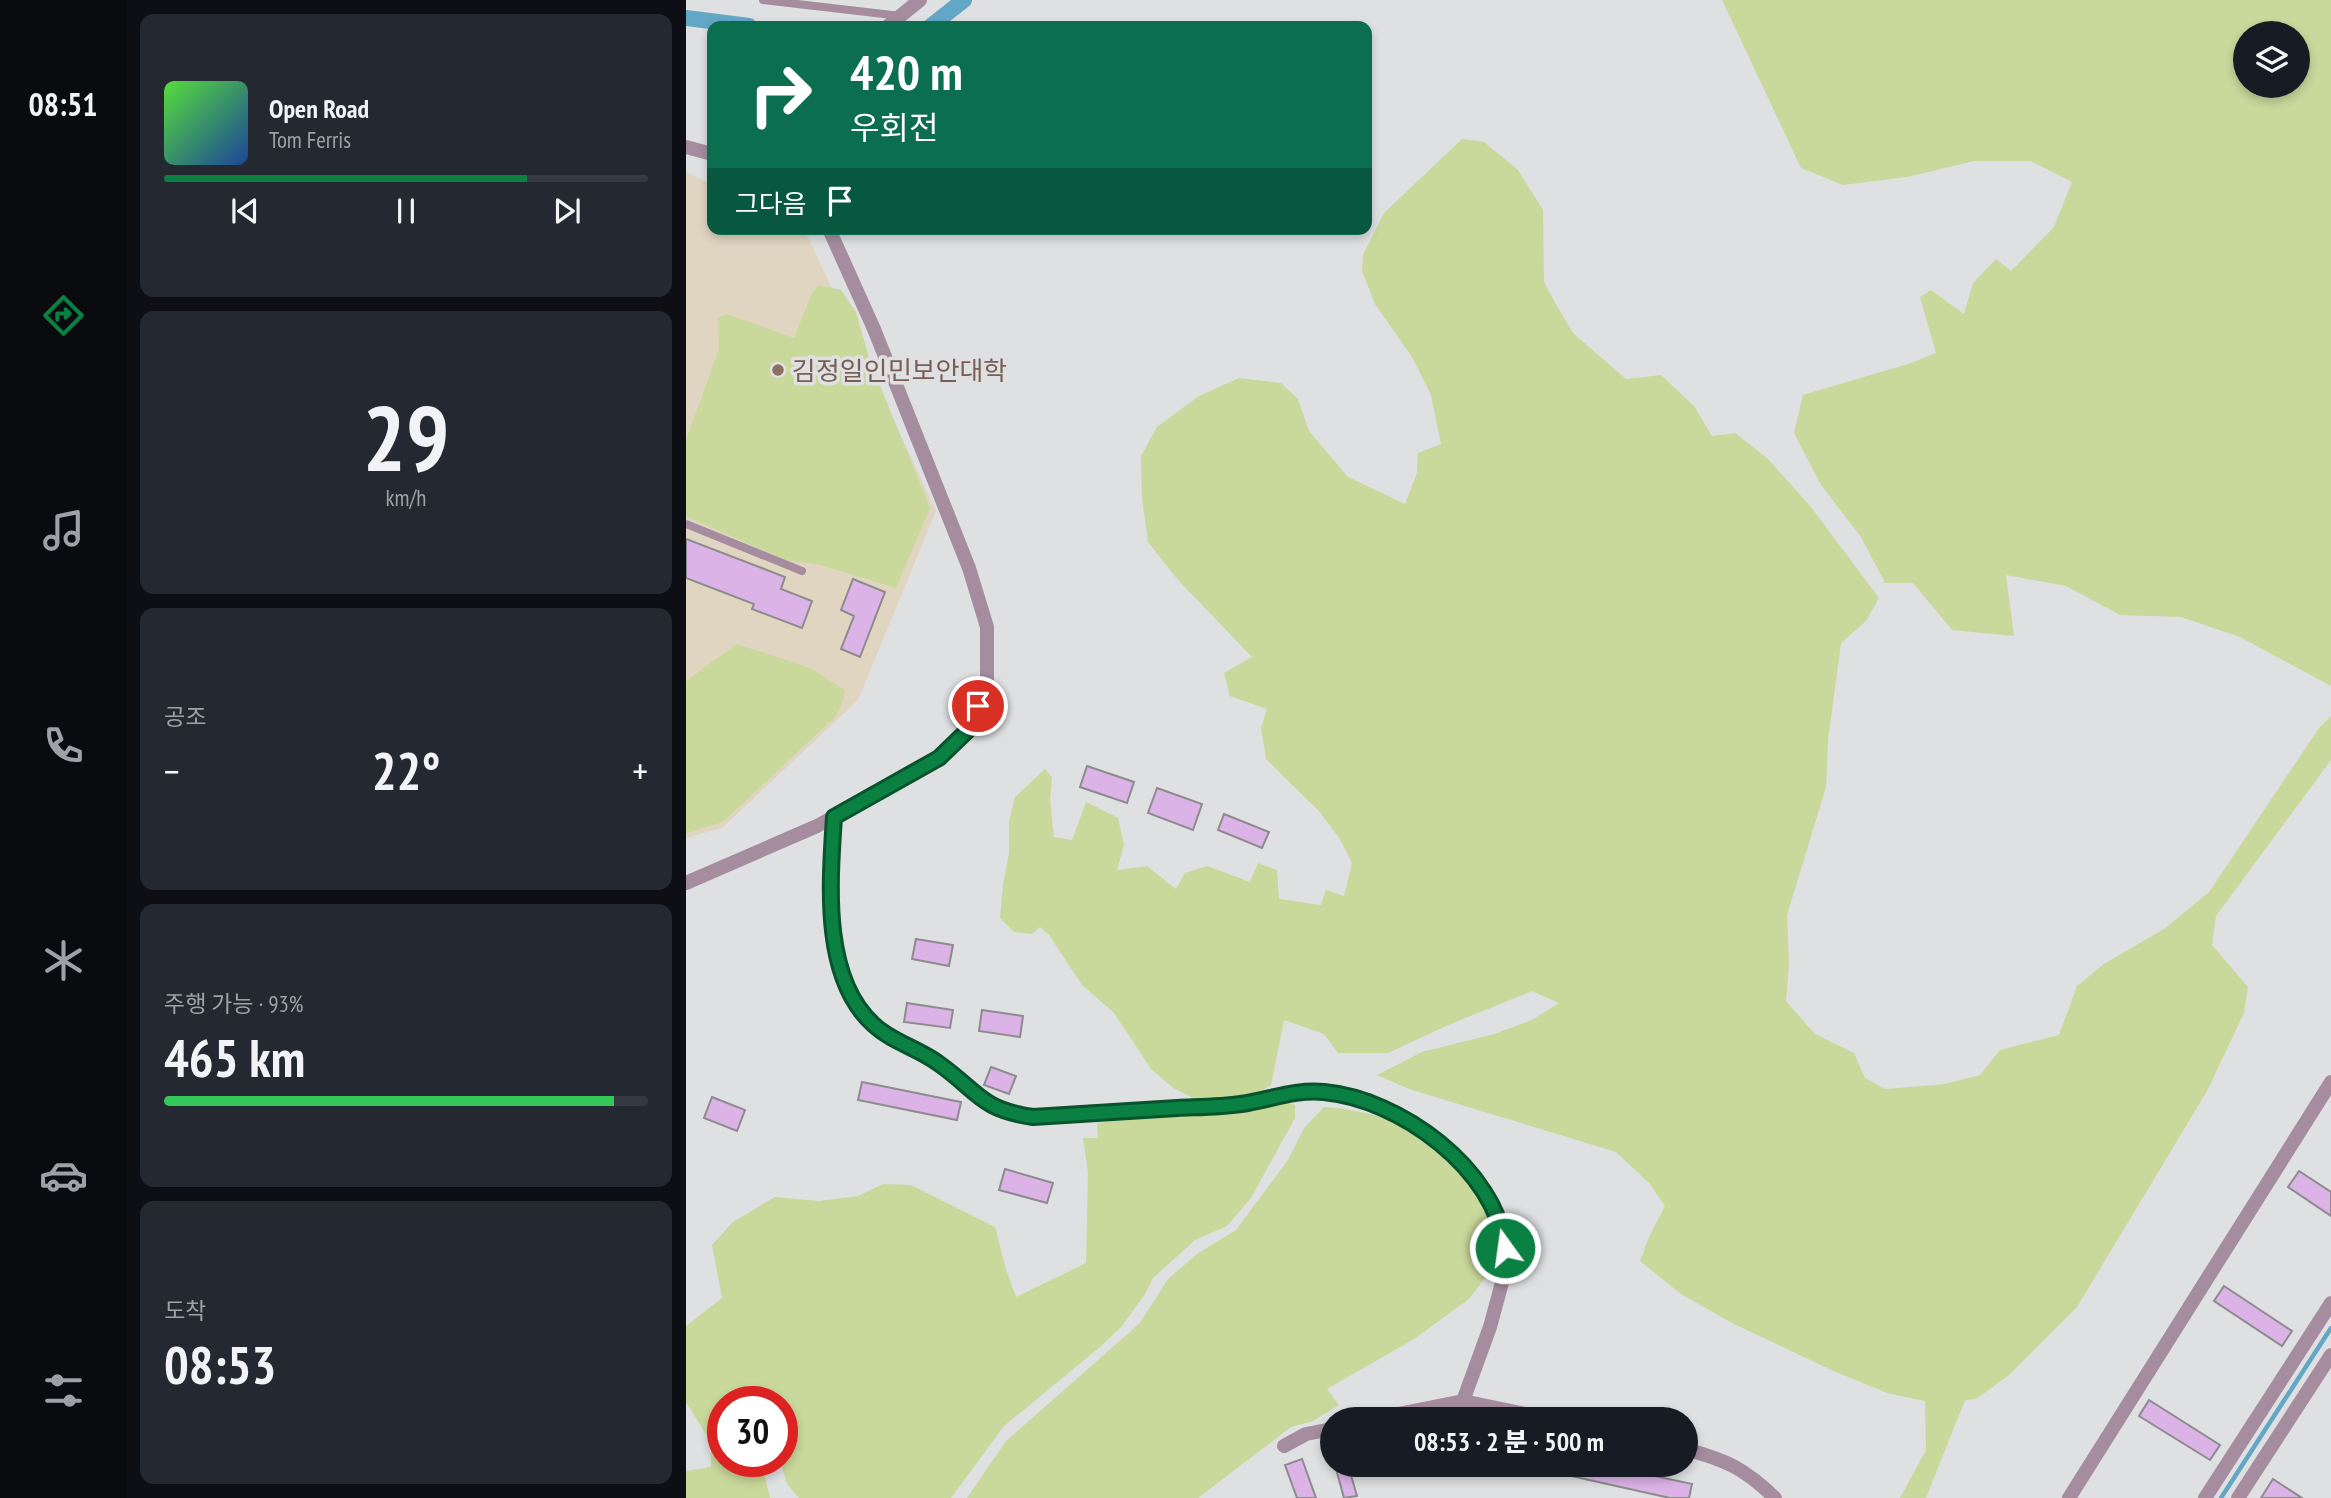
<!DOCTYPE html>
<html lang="ko">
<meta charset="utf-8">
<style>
body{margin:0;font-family:"PT Sans Narrow","Noto Sans KR",sans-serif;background:#242831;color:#f1f3f6;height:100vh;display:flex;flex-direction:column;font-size:26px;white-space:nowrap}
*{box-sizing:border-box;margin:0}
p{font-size:23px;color:#9ea1a6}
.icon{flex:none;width:38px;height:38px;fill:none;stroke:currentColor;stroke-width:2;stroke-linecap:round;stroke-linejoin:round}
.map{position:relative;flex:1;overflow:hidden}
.sheet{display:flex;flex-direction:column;gap:14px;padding:14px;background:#0d0f14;width:560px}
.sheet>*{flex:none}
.hud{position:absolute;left:21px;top:21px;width:665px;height:214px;border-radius:14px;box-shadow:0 4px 10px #0003;background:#0b6e4f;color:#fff;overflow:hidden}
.tools{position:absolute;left:1547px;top:21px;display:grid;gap:14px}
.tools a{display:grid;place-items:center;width:77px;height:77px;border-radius:50%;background:#171b24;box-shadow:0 4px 10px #0003;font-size:35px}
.speed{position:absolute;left:21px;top:1386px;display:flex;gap:14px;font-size:35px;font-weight:700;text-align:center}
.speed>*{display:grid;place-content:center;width:91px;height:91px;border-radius:50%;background:#171b24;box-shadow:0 4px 10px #0003;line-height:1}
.speed .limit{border:10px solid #d22;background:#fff;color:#111}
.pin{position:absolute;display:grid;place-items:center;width:60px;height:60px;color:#fff;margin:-30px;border:4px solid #fff;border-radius:50%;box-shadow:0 2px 7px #0007}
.me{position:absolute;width:77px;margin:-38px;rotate:346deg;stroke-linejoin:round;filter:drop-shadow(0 0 5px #0008)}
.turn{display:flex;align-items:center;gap:24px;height:147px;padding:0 28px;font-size:32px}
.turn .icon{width:91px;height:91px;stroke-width:2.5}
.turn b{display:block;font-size:49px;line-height:60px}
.then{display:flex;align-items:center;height:66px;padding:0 28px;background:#0003;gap:14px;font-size:26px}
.big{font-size:52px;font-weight:800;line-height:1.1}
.sheet .tile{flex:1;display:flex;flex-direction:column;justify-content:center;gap:10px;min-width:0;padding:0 24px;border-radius:14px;background:#242831}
.sheet .dial{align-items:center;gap:0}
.dial b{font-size:91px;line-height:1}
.song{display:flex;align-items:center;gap:21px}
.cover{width:84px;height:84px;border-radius:10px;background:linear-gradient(135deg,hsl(110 70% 55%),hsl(220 70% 35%))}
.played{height:7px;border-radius:4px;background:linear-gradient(90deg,#0b8043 75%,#363941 75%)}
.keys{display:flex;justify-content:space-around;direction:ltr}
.heat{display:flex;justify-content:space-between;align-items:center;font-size:38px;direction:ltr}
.charge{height:10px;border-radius:5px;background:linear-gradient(90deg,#34c759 93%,#363941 0)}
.trip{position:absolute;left:634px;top:1407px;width:378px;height:70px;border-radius:35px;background:#171b24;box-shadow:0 4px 10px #0003;font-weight:800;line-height:70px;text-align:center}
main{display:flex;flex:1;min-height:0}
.tabs{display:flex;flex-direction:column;width:126px;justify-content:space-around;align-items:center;background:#090b0e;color:#9ea1a6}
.tabs .icon{width:49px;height:49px}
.tabs .current{color:#0b8043}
.tabs b{font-size:32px;color:#f1f3f6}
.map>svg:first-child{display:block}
.education{fill:#e0d5c1}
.green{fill:#c9d89b;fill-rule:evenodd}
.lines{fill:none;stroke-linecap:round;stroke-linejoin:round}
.stream{stroke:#63a7c7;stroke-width:4.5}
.canal{stroke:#63a7c7;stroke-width:16}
.building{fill:#dcb3e6;stroke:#8c8b8d;stroke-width:2}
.lane{stroke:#a58d9f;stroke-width:8}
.street{stroke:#a58d9f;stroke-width:14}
.route-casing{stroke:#07532c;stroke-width:18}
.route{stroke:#0b8043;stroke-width:12}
.education-dot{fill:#8d6e63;stroke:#dfe0e2;stroke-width:2.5}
.labels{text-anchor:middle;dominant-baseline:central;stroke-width:7;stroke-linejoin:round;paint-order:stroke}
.education-label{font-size:26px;fill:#785e54;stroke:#dfe0e2;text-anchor:start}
</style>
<main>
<nav class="tabs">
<b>08:51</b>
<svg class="icon current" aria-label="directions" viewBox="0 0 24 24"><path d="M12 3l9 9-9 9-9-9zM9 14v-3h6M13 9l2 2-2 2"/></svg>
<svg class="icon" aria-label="music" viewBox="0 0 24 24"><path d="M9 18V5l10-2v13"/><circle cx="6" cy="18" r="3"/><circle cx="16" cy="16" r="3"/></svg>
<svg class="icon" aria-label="phone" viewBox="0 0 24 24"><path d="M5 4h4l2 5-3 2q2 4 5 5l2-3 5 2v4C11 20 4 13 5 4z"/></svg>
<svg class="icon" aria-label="climate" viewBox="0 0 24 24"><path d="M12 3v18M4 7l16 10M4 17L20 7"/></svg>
<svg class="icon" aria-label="car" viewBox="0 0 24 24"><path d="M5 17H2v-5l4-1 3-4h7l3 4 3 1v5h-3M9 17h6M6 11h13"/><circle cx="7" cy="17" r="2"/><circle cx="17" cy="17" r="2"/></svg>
<svg class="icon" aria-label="filters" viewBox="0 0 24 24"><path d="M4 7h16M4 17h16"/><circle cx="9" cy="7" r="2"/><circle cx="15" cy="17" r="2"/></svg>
</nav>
<section class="sheet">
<div class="tile">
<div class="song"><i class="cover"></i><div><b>Open Road</b><p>Tom Ferris</p></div></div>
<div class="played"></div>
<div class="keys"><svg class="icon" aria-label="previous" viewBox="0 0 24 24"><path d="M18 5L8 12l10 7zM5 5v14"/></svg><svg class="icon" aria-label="pause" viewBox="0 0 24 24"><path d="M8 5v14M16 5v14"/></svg><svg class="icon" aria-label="next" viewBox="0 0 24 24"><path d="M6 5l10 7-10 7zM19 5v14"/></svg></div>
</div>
<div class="tile dial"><b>29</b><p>km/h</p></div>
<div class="tile"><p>공조</p>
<div class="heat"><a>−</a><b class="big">22°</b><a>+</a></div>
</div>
<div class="tile"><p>주행 가능 · 93%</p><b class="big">465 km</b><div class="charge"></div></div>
<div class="tile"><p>도착</p><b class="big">08:53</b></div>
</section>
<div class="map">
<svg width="1645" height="1498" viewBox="0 0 1645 1498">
<rect width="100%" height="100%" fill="#dfe0e2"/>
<polygon class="education" points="0,172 26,184 26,229 118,229 250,511 172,700 36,828 0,838"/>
<g class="green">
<path d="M1036,0h609v686l-91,-49 -59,-20 -61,-2 -54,-29 -60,-11 8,61 -62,-6 -39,-47h-28l-24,-46 -40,-52 -27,-52 9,-38 108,-32 25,-10 -16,-56 11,-7 33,24 9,-31 23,-24 15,12 43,-44 18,-45 -41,-21h-57l-67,16 -64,8 -42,-17zM1559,33h53v53h-53z"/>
<polygon points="776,139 798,142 832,170 857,210 858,282 871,306 887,333 940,379 975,375 1008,406 1026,436 1049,433 1082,459 1125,507 1193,598 1180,621 1155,643 1142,740 1140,787 1101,915 1103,964 1100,1001 1129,1034 1168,1053 1179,1078 1199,1089 1259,1084 1294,1075 1314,1050 1373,1035 1391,986 1418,964 1478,929 1523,892 1633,728 1645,716 1645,760 1530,916 1526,945 1562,987 1558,1013 1521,1091 1391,1307 1323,1375 1290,1399 1279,1400 1240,1498 1214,1498 1240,1450 1239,1401 1201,1393 1143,1369 1046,1323 995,1294 954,1261 963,1237 979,1206 963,1183 930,1152 723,1089 691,1075 736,1052 808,1034 846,1020 873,1003 846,991 760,1026 702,1053 652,1053 638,1034 598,1020 585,1085 561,1099 542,1100 509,1099 486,1087 465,1069 428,1013 396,985 363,935 354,927 346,934 328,932 314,918 317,885 323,853 323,821 329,797 359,769 366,777 364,799 368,837 386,840 400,802 432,818 438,845 431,870 461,866 490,889 499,873 521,866 564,882 572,863 591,870 593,899 635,905 640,890 658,896 666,863 654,839 633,811 580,759 575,728 581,709 544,696 538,673 566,657 492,580 462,542 456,498 455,456 471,427 513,396 553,378 595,383 612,399 623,431 662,477 719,504 731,473 732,453 755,444 745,395 726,357 689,304 676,271 677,255 698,213"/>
<polygon points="132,285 155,290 170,312 184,361 244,508 210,588 135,565 99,560 0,516 0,440 33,349 32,318 41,314 108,338 126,293"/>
<polygon points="51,644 124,668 159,690 155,706 149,717 37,822 0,833 0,681"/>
<polygon points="596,1101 609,1105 609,1118 565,1198 541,1226 509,1240 467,1278 459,1294 436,1326 414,1347 318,1426 265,1498 113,1498 101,1484 94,1461 96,1461 96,1402 37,1402 37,1461 75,1461 84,1498 0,1498 0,1471 25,1467 25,1442 0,1402 0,1326 36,1298 26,1245 47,1222 89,1197 133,1201 172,1196 197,1184 225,1185 309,1227 320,1269 330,1297 400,1263 402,1172 397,1138 412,1138 411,1123"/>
<path d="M638,1107c67,4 115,30 151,87 4,8 11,15 14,23 5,13 7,29 10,42l-30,40 -55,40 -87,50 12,16 -26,16 -22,6 -93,71h-231l39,-57 134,-118 28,-44 29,-25 39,-24 52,-70 16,-32z"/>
</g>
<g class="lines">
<polyline class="stream" points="1535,1498 1645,1328"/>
<g class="canal">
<polyline points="0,18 63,26"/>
<polyline points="245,26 278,0"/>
</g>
</g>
<g class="building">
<polygon points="0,539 99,577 95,589 126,601 116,628 66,609 68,604 0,578"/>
<polygon points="167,579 199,592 174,657 155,649 168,616 155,610"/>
<polygon points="401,766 448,782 441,803 394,787"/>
<polygon points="471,788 516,804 507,830 462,813"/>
<polygon points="538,814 583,832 576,848 532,830"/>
<polygon points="230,939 267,945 263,966 226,959"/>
<polygon points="221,1003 267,1010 264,1028 218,1022"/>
<polygon points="296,1010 337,1016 334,1037 293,1031"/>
<polygon points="305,1067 330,1076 323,1094 298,1085"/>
<polygon points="176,1082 275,1102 271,1120 172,1100"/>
<polygon points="26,1097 59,1110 51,1131 18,1118"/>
<polygon points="319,1169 367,1183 361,1203 313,1190"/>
<polygon points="1613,1171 1645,1192 1645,1216 1602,1187"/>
<polygon points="1538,1286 1606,1331 1596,1346 1528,1301"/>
<polygon points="1463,1400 1534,1445 1524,1460 1453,1416"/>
<polygon points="616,1459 630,1498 611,1498 599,1465"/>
<polygon points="649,1465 662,1465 671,1496 658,1498"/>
<polygon points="858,1465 918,1465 1006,1484 1003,1498 984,1498 858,1470"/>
<polygon points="1587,1479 1616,1498 1575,1498"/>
</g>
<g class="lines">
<g class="lane">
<polyline points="77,0 215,16"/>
<polyline points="0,524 116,571"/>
</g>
<g class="street">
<polyline points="202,26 234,0"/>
<polyline points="0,147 26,154"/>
<path d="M148,817c-4,64 -13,162 40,208 19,17 44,23 64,38 40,28 41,46 95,54l208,-13 44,-11 39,-1 44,8 57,30 40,38 28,35 10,29 4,32 -17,63 -27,74"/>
<polyline points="0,883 131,826 253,758 282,730 301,682 301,627 283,568 188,329 143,229"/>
<polyline points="687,1419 777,1401 863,1419"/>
<polyline points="598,1446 620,1434 646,1429"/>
<path d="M999,1449c41,11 59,19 90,49"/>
<polyline points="1383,1498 1645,1082"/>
<polyline points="1519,1498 1645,1303"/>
<polyline points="1552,1498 1645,1355"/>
</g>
</g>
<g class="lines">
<g class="route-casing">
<path id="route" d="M292,706l-10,24 -29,28 -105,59c-4,64 -13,161 40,208 18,17 44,23 64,38 40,28 41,46 95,54 48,-3 96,-6 144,-9 21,-1 43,-1 64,-4 28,-4 54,-15 83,-12 76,7 172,77 181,156"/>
</g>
<use href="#route" class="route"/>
</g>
<circle class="education-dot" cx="92" cy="370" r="7"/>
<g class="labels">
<g class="education-label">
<text x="106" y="370">김정일인민보안대학</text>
</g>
</g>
</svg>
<div class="tools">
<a><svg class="icon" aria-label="layers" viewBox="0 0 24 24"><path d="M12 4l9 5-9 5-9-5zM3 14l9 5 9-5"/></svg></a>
</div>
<div class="speed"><div class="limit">30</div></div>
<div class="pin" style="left:292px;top:706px;background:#d93025"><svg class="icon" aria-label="arrive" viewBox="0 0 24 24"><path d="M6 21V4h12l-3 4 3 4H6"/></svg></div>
<svg class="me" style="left:819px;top:1248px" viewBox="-20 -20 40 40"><circle r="17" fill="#0b8043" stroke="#fff" stroke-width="3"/><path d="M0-11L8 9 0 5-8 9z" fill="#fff"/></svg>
<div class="trip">08:53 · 2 분 · 500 m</div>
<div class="hud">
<div class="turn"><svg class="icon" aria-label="right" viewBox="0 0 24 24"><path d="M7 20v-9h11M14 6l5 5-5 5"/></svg><div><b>420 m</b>우회전</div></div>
<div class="then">그다음<svg class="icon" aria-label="arrive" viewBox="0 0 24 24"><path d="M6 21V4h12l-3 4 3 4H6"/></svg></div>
</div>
</div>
</main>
